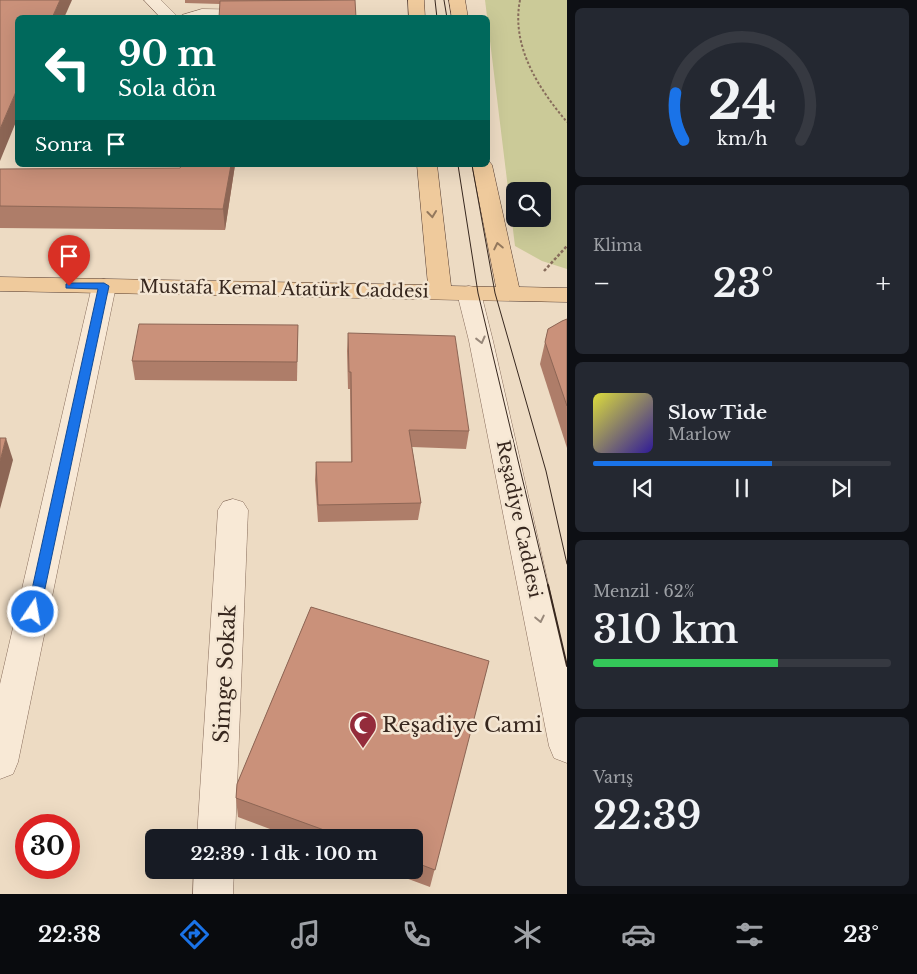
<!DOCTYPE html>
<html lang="tr">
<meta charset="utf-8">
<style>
body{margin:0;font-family:"Libre Baskerville",serif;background:#242831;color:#f1f3f6;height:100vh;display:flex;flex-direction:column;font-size:19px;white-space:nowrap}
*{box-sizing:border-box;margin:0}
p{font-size:16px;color:#9ea1a6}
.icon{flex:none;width:28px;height:28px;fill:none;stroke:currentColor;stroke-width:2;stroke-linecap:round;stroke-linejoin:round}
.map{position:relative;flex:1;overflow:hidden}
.sheet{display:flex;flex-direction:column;gap:8px;padding:8px;background:#0d0f14;width:350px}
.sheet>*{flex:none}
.guide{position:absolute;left:15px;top:15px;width:475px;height:152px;border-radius:8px;box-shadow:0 5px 20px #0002;background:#00695c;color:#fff;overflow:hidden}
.buttons{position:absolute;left:506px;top:182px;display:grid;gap:10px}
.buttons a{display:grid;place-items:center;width:45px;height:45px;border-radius:8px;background:#171b24;box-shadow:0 5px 20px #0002;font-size:25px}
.speed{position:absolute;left:15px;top:814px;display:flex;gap:10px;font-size:25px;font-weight:700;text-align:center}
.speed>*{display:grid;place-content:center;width:65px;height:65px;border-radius:50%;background:#171b24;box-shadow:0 5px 20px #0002;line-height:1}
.speed .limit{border:8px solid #d22;background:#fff;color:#111}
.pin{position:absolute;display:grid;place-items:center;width:42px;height:42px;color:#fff;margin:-51px -21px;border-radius:50% 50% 50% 0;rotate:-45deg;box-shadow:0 0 5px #0007}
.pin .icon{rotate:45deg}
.me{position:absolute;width:55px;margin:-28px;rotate:12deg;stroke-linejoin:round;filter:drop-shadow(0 0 4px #0008)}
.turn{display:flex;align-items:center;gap:18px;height:105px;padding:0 20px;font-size:22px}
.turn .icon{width:65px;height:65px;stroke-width:2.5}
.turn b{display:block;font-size:35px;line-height:42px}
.then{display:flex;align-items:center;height:48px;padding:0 20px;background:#0003;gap:10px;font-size:19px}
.big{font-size:38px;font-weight:600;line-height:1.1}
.sheet .card{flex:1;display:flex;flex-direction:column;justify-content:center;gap:8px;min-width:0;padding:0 18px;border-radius:8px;background:#242831}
.sheet .dial{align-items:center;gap:0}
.dial svg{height:130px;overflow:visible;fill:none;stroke:#363941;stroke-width:7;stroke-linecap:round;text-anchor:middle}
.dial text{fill:#f1f3f6;stroke:none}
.song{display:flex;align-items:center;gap:15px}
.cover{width:60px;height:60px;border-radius:8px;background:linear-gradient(135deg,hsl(60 70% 55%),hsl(250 70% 35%))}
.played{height:5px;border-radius:2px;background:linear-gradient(90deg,#1a73e8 60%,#363941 60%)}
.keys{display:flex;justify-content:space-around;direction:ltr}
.heat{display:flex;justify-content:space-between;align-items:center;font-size:28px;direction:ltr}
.charge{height:8px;border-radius:4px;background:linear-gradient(90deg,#34c759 62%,#363941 0)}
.trip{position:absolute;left:145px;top:829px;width:278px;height:50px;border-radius:8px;background:#171b24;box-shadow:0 5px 20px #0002;font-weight:600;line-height:50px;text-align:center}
.tab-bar{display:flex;height:80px;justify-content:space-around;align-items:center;background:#090b0e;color:#9ea1a6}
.tab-bar .icon{width:35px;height:35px}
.tab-bar .current{color:#1a73e8}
.tab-bar b{font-size:22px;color:#f1f3f6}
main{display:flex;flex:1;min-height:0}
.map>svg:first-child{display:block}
.green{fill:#cbca98;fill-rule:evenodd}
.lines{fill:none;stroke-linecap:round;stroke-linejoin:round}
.minor-casing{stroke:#876c5b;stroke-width:1}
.major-casing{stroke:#543b2f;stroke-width:1}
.path-far1{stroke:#876c5b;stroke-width:2;stroke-dasharray:2.5 2;stroke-linecap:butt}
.path{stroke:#876c5b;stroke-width:2.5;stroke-dasharray:3 2;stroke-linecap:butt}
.minor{fill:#f8e9d6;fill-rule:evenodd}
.major{fill:#efca9c;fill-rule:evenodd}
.tram-far1{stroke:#37271e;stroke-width:1}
.tram{stroke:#37271e;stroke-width:2}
.wall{fill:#ae7d69}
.shaded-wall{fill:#8d6655}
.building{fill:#ca917a;stroke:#8d6655}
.oneway{stroke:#93785d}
.oneway2{stroke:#98887a}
.route{fill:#1a73e8;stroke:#114b97}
.labels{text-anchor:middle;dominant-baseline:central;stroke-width:5;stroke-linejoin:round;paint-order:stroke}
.street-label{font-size:18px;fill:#37271e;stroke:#f4e6d3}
.near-street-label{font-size:21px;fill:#37271e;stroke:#f4e6d3}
.near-poi-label{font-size:21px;fill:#37271e;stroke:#f4e6d3;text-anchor:start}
</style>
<main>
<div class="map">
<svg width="567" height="894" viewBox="0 0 567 894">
<rect width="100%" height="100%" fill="#eddbc3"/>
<path class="green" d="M485,0h82v269l-25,-8 -27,-15zM515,191h27v28h-27z"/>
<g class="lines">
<g class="minor-casing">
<g id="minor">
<polygon points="144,0 161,0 179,18 161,18"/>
<polygon points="202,9 256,10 262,12 264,15 262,18 180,18 182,15"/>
<polygon points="104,279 112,281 116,286 18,762 13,774 0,779 0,684 92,286 96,281"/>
<polygon points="469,286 477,288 481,293 493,341 567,667 567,763 554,758 549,746 469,341 457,293 461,288"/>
<polygon points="233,499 243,502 248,510 235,838 197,838 218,510 223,502"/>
<polygon points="194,870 234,870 233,894 193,894"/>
</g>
</g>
<g class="major-casing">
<g id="major">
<polygon points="408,0 424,0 425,18 409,18"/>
<polygon points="449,0 465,0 468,18 452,18"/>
<polygon points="488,160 492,165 519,287 567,288 567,302 0,291 0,277 428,285 417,165 437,165 451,286 496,287 472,165 488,165"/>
</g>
</g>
<path class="path-far1" d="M520,0c-9,46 18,88 47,122"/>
<polyline class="path" points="544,271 567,246"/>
<use href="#minor" class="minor"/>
<use href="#major" class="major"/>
<g class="tram-far1">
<polyline points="435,0 437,18"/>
<polyline points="444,0 447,18"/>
<polyline points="458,165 478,293 548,586"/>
<polyline points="472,165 495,293 546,471 567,564"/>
</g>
<polyline class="tram" points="548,585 567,666"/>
</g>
<g class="wall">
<polygon points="185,0 355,0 220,4 185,3"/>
<polygon points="182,165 235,165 225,230 0,228 0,169 180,168"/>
<polygon points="567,319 567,448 540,364 548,329"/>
<polygon points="298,325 297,381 135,380 132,361"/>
<polygon points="348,333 469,431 466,449 412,447 421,503 418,520 318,522 315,480 316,462 351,462 350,389 348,389 347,351"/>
<polygon points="311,607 489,661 430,887 384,870 414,870 414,838 294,838 238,817 236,798 237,784"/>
</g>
<g class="shaded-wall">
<polygon points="60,0 72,0 64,18 52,18"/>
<polygon points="18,87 18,117 0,161 0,129"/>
<polygon points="231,165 235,165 225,230 223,209"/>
<polygon points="6,438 13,460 0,509 0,461"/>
</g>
<g class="building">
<polygon points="0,0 60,0 52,18 18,18 18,87 0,129"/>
<polygon points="355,0 356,18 219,18 220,1"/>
<polygon points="182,165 231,165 223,209 0,206 0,169 180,168"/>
<polygon points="567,319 567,406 545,342 548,329 562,321"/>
<polygon points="139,324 298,325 297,362 132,361"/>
<polygon points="348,333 455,336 469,431 409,430 421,503 318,505 316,462 352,462 351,372 349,372"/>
<polygon points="0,438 6,438 0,461"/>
<polygon points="311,607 489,661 435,870 414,862 414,838 346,838 236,798 237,784"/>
</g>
<defs><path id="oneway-chevron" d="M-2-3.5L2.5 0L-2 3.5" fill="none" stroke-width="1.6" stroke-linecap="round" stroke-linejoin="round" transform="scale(1.25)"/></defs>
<g class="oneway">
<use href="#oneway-chevron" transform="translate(432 214) rotate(84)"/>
<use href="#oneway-chevron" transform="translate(498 246) rotate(-102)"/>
</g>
<g class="oneway2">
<use href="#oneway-chevron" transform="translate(481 340) rotate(76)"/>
<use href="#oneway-chevron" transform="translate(540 619) rotate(78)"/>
</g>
<polygon class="route" points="69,283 104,283 109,286 40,612 38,616 33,617 29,616 27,612 98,289 66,288 66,284"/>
<defs>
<g id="mosque-pin" transform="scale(1.4375)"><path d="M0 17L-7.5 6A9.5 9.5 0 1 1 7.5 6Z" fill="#942c3b" stroke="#f4e6d3"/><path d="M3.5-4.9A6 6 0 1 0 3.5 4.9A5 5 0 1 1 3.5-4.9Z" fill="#fff"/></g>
</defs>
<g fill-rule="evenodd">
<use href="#mosque-pin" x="363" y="725"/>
</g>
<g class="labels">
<g class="street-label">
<text transform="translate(284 289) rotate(1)">Mustafa Kemal Atatürk Caddesi</text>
<text transform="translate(519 519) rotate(78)">Reşadiye Caddesi</text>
</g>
<g class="near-street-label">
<text transform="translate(225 674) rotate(-87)">Simge Sokak</text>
</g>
<g class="near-poi-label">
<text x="382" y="725">Reşadiye Cami</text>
</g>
</g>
</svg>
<div class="buttons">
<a><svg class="icon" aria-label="search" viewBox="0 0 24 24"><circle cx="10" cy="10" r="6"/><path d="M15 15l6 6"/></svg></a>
</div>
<div class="speed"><div class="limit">30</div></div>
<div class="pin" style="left:69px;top:286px;background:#d93025"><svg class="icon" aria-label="arrive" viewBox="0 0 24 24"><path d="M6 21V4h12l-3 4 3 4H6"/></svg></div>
<svg class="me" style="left:33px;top:612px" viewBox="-20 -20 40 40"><circle r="17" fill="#1a73e8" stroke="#fff" stroke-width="3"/><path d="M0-11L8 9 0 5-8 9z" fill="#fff"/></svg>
<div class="trip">22:39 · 1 dk · 100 m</div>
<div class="guide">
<div class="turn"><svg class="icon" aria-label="left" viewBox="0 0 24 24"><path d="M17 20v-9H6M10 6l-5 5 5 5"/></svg><div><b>90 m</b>Sola dön</div></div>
<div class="then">Sonra<svg class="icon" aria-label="arrive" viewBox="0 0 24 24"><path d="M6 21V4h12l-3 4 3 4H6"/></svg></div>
</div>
</div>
<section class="sheet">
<div class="card dial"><svg viewBox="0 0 100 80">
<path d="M14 69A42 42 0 1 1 86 69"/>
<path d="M14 69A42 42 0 0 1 9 40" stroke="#1a73e8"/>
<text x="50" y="56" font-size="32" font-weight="700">24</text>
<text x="50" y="72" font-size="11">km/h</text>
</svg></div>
<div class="card"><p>Klima</p>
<div class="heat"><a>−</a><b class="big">23°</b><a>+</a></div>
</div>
<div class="card">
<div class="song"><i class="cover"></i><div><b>Slow Tide</b><p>Marlow</p></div></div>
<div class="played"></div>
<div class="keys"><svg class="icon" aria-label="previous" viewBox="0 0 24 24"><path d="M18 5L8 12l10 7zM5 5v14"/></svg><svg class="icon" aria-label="pause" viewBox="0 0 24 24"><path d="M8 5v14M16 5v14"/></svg><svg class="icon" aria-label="next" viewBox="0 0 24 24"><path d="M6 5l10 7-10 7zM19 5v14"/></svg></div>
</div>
<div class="card"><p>Menzil · 62%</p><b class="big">310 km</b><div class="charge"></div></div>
<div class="card"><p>Varış</p><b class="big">22:39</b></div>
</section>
</main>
<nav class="tab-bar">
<b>22:38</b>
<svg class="icon current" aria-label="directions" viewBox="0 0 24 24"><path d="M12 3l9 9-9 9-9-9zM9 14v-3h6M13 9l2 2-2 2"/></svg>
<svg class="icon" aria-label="music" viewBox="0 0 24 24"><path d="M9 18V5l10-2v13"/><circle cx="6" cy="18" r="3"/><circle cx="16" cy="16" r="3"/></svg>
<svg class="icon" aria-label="phone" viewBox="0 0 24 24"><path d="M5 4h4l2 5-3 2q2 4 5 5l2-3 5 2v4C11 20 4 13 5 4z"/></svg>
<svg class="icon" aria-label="climate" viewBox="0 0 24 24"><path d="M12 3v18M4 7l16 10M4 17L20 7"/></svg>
<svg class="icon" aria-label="car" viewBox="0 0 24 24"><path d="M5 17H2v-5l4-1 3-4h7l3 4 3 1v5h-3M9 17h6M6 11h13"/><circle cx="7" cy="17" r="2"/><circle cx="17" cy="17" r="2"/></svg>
<svg class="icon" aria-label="filters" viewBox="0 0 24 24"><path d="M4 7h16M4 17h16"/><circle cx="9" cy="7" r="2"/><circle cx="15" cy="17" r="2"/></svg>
<b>23°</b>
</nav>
